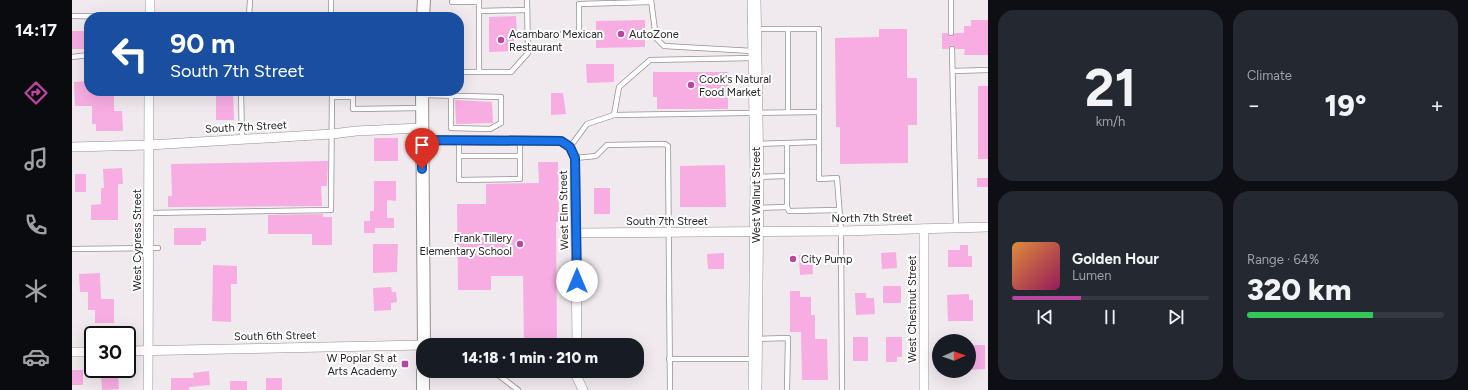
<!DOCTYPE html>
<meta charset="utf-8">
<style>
body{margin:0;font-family:Figtree,sans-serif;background:#242831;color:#f1f3f6;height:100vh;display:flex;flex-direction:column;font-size:15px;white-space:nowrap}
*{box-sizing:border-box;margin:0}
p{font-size:13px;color:#9ea1a6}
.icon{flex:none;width:22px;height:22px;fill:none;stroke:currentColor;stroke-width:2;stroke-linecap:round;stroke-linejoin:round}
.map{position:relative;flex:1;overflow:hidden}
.drawer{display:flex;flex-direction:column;gap:10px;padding:10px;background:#0d0f14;width:480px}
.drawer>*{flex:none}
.banner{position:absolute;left:12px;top:12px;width:380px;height:84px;border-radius:16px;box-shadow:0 4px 16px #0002;background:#1a4fa0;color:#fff;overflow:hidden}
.needle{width:26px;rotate:88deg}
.buttons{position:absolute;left:860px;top:334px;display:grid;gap:8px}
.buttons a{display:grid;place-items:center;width:44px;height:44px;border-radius:50%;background:#171b24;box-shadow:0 4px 16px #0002;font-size:20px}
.speed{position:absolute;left:12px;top:326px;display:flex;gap:8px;font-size:20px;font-weight:700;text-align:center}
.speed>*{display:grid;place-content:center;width:52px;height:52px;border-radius:50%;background:#171b24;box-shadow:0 4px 16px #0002;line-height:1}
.speed .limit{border:2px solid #111;border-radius:6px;background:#fff;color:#111}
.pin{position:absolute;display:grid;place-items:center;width:34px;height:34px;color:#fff;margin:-41px -17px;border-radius:50% 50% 50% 0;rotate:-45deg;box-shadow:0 0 4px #0007}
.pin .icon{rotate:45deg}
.me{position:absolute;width:44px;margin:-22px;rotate:0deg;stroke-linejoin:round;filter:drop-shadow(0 0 3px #0008)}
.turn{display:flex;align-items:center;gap:14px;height:84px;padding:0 20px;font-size:18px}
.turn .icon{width:52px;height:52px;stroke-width:2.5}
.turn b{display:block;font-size:28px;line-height:34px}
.big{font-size:30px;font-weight:800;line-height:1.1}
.drawer .tile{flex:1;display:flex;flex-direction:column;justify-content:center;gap:6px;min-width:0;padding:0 14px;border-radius:16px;background:#242831}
.drawer .dial{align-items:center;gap:0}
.dial b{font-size:52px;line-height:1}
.song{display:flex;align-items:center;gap:12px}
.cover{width:48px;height:48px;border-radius:6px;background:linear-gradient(135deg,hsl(30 70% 55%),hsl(330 70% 35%))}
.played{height:4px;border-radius:2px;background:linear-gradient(90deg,#b9469f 35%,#363941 35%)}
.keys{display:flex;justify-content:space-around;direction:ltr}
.heat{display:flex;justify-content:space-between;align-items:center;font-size:22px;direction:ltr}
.charge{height:6px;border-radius:3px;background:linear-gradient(90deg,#34c759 64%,#363941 0)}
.drawer .tiles{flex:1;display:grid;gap:10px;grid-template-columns:repeat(2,1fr)}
.trip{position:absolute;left:344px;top:338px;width:228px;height:40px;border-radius:16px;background:#171b24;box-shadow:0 4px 16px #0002;font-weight:800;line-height:40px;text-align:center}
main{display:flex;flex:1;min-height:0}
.dock{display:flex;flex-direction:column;width:72px;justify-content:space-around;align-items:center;background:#090b0e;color:#9ea1a6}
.dock .icon{width:28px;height:28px}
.dock .current{color:#b9469f}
.dock b{font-size:18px;color:#f1f3f6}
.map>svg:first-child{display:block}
.building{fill:#f7ade2}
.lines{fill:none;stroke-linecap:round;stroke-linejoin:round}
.service-casing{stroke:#958e93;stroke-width:6}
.minor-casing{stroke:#958e93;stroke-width:10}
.tertiary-casing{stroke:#958e93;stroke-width:14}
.secondary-casing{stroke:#958e93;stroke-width:14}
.service{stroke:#fff;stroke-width:4.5}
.minor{stroke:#fff;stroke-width:9}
.tertiary{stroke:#fff;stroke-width:12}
.secondary{stroke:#fff;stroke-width:13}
.route-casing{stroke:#114b97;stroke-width:10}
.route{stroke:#1a73e8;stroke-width:7}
.poi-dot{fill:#b9469f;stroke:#fff;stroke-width:1.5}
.labels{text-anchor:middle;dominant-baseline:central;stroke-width:4;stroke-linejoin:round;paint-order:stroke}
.poi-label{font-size:11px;fill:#262425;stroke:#fff;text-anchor:start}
.street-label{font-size:11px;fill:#262425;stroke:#fff}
</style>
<main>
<nav class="dock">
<b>14:17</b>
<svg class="icon current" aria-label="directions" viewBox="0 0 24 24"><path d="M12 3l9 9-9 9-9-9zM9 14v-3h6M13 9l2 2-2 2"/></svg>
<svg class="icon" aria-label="music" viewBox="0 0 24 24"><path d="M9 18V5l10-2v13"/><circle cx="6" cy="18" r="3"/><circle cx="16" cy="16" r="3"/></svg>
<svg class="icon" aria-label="phone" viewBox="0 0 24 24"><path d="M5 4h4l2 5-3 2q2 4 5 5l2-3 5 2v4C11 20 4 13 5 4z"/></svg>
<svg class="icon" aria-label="climate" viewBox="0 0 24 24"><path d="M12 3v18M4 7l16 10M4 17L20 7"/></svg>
<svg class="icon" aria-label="car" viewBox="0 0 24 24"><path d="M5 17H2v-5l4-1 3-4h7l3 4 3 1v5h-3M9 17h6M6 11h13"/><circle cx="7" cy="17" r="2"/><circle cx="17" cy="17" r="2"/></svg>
</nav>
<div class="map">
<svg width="916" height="390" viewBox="0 0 916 390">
<rect width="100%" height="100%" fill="#f0e9ee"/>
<g class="building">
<polygon points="444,16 445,37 442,37 442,51 417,52 417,17"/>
<polygon points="573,20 573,47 524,48 524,21"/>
<polygon points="899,20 916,20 916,55 892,55 893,49 884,49 880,45 876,49 870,49 870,33 875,33 879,37 883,33 892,33 892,26 899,26"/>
<polygon points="807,29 835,29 835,78 845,78 845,125 836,125 836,163 768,164 768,127 764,127 763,38 807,37"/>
<rect x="0" y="31" width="17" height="18"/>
<polygon points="514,64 542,64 542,82 515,83"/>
<polygon points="581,72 656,72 656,109 585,109 585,97 581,97"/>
<polygon points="17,81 17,91 42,91 42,111 50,111 51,131 24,131 24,124 20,124 20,106 3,106 2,82"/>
<rect x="906" y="86" width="10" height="73"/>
<polygon points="144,91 161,91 162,120 144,120"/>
<polygon points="479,93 491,93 494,114 479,115"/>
<polygon points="383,100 420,102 421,123 384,124"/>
<rect x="302" y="138" width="24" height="23"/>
<polygon points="256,161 255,186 249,186 250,206 96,207 96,196 100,196 99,164"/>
<polygon points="466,162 486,162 487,222 484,222 485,345 452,345 451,276 419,276 419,290 386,290 385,204 414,204 414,184 467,183"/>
<polygon points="653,165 654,207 608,207 608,166"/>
<polygon points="50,168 51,184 46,184 46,220 19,220 19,205 29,204 29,188 32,188 31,169"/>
<rect x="3" y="174" width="11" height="18"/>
<rect x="905" y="178" width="11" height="9"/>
<polygon points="302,181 324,181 324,201 315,200 315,218 322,218 322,228 303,228 303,233 292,233 292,221 298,221 298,211 302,211"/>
<rect x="522" y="188" width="16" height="26"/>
<polygon points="251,214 251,217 260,217 260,245 240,245 240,234 196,234 196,215"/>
<polygon points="102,228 134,228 134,241 129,241 129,245 102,245"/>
<polygon points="301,244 326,244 325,272 301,273"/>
<polygon points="888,245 896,245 896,256 900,256 900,267 876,267 876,250 888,250"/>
<polygon points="824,252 825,268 810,269 809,253"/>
<polygon points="652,253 652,269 636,269 635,254"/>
<polygon points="727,255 740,255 741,274 728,275"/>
<polygon points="141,265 165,266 165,284 159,284 159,322 140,321"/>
<polygon points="28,273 29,299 42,299 42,323 23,323 23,310 16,310 16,292 8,292 7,274"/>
<rect x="811" y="286" width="18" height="17"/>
<polygon points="319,287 320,292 324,292 325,302 319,303 319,310 302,311 301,288"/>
<polygon points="718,291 728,291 728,297 739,297 739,315 743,315 743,339 755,339 756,380 730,380 729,332 718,332"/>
<polygon points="783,293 794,293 794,298 802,298 803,314 784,315"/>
<polygon points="897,294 897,300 901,300 901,321 876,321 875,295"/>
<rect x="781" y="337" width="15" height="24"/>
<polygon points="814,337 830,337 830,357 825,357 825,362 814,362"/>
<polygon points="897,345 913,345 913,369 897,370"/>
<rect x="0" y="370" width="11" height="15"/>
<polygon points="137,371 138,385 117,387 117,390 99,390 99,378 122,378 121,373"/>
<polygon points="29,375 46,375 47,389 30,390"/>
<rect x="194" y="378" width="16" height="12"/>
<rect x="158" y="381" width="17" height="9"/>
</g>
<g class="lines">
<g class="service-casing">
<g id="service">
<polyline points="259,0 259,17"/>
<polyline points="407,0 407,72"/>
<polyline points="579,0 584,38 592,46 681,51"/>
<polyline points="380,2 407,2"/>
<polyline points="407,11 455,10"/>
<polyline points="0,16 54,17"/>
<polyline points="177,17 178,0"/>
<polyline points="684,29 747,29 747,179 765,178 769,231 770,390"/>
<polyline points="716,29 716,112"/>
<polyline points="491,33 507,33 507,4 579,2"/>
<polyline points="879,33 879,0"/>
<polyline points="880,49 884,228"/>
<polyline points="0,57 17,55"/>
<polyline points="881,71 916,70"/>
<polyline points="387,72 439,72 456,53 455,0"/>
<polyline points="169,91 170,140"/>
<polyline points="351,95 429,97 429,123 418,129 379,128 379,96"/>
<polyline points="260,97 281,97 281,109 350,108"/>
<polyline points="542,115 747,112"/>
<polyline points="387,140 387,180 448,179 448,141"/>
<polyline points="715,143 715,207 717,211 767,210"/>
<polyline points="686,144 747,142"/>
<polyline points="498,147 515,124 542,115 547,87 578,60 681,58"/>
<polyline points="387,156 448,156"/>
<polyline points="503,158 524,156 535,145 593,144 596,146 598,390"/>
<polyline points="686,177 715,176"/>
<polyline points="686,208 715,207"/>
<polyline points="77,213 259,210 260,91"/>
<polyline points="0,249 86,248"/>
<polyline points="686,339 716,338 715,390"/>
<polyline points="597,359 682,359"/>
<polyline points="414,371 425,374 446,390"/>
</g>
</g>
<g class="minor-casing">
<g id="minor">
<polyline points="78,17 78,0"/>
<polyline points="350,140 489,141 498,147 503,158 505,345"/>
<polyline points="0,147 77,145 260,134 284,131 349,128"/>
<polyline points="505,233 769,231 916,227"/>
<polyline points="55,351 351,345"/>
<polyline points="0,352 21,352"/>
<polyline points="505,371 505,377 511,390"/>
<polyline points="76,390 77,91"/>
<polyline points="852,390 852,229"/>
</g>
</g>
<g class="tertiary-casing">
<g id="tertiary">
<polyline points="351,17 352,0"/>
<polyline points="350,91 352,345"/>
<polyline points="351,390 351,371"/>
</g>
</g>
<g class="secondary-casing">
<polyline id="secondary" points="682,0 685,177 683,390"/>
</g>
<use href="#service" class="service"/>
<use href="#minor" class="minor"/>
<use href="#tertiary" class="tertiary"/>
<use href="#secondary" class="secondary"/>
</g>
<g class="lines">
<g class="route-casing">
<polyline id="route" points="350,169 350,140 489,141 498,147 503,158 505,281"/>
</g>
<use href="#route" class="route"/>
</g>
<g class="poi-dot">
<circle cx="549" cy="34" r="4"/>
<circle cx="429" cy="40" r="4"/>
<circle cx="619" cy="85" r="4"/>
<circle cx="448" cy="244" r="4"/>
<circle cx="721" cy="259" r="4"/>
<rect x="329" y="360" width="8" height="8" rx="2"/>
</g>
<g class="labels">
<g class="poi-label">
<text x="437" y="34">Acambaro Mexican<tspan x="437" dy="13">Restaurant</tspan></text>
<text x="557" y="34">AutoZone</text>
<text x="627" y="79">Cook's Natural<tspan x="627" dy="13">Food Market</tspan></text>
<text x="440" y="238" text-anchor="end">Frank Tillery<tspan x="440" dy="13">Elementary School</tspan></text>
<text x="729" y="259">City Pump</text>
<text x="325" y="358" text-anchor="end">W Poplar St at<tspan x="325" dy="13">Arts Academy</tspan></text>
</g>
<g class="street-label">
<text transform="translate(174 127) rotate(-3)">South 7th Street</text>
<text transform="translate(684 195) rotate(-90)">West Walnut Street</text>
<text transform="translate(492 210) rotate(-91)">West Elm Street</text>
<text transform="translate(800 218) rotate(-1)">North 7th Street</text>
<text x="595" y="221">South 7th Street</text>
<text transform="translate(65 240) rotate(-90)">West Cypress Street</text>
<text transform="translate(840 309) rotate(-90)">West Chestnut Street</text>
<text transform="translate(203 336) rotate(-1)">South 6th Street</text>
</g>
</g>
</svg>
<div class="buttons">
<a><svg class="needle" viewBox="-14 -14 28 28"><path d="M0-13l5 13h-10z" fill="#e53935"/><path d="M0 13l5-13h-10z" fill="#9ea1a6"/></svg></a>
</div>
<div class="speed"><div class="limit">30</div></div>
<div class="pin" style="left:350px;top:169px;background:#d93025"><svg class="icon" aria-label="arrive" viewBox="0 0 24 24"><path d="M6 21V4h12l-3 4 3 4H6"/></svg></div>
<svg class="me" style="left:505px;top:281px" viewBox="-20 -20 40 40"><circle r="19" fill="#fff"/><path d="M0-13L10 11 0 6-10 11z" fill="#1a73e8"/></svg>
<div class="trip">14:18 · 1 min · 210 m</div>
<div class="banner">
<div class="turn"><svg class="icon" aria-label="left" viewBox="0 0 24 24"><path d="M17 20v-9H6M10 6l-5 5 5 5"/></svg><div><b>90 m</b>South 7th Street</div></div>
</div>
</div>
<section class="drawer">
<div class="tiles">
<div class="tile dial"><b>21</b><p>km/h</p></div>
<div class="tile"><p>Climate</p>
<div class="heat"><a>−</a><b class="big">19°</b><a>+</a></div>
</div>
<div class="tile">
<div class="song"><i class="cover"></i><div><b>Golden Hour</b><p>Lumen</p></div></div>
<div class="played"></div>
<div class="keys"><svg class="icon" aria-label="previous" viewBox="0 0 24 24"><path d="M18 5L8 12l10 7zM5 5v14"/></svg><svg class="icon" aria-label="pause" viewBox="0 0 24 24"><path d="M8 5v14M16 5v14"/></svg><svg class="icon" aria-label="next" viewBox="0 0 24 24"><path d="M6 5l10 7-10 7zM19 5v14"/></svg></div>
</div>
<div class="tile"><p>Range · 64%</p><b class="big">320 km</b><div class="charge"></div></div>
</div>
</section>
</main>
